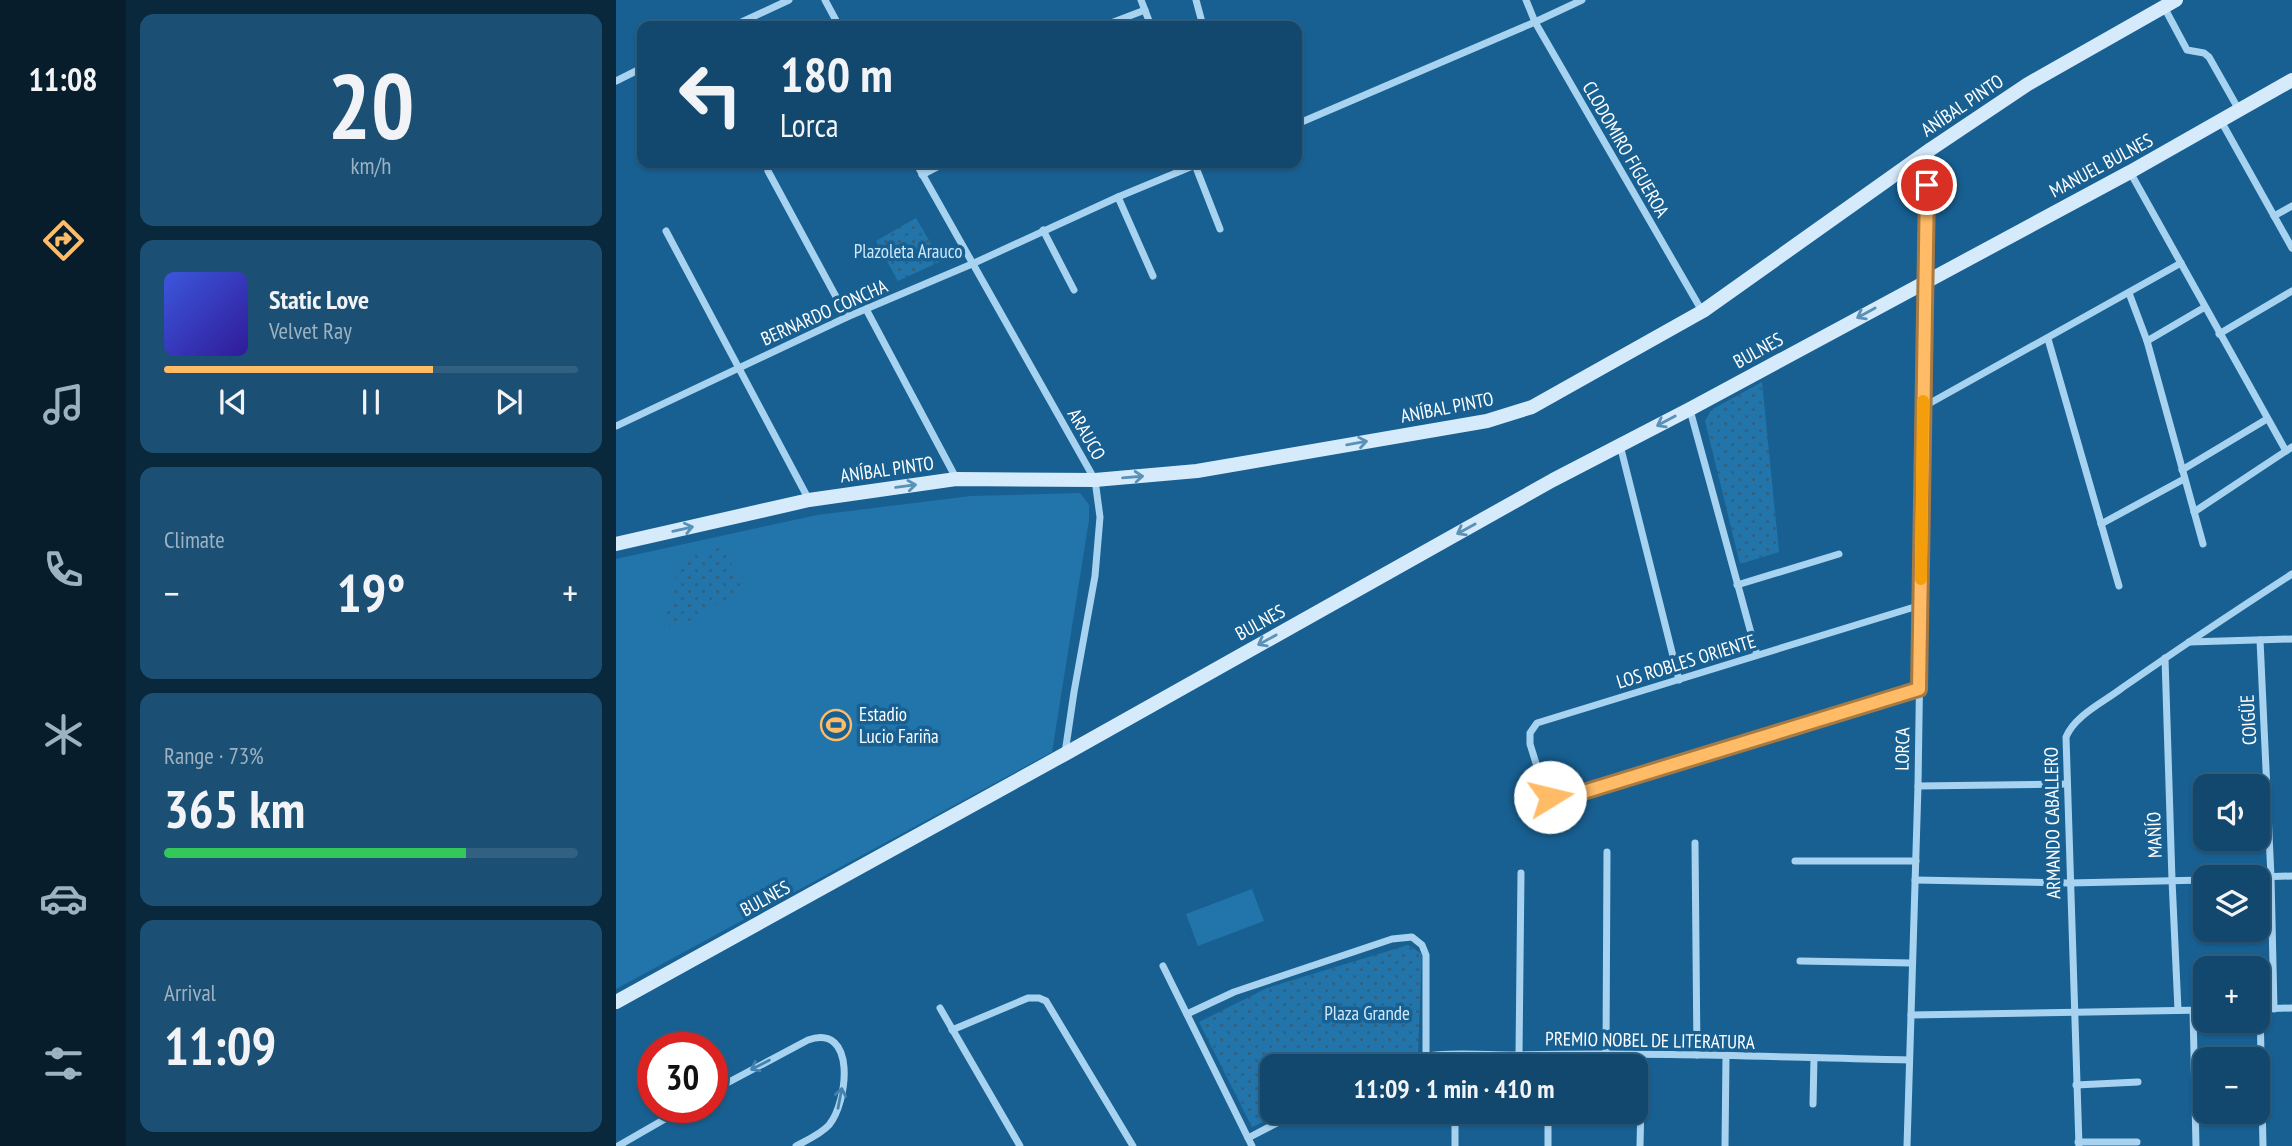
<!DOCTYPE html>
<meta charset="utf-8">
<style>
body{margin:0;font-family:"PT Sans Narrow",sans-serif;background:#1b4f73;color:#f1f3f6;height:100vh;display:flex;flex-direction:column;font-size:26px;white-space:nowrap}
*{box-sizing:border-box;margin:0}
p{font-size:23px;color:#9cb2c2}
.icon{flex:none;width:38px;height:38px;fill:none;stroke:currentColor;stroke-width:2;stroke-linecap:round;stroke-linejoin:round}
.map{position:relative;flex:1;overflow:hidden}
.details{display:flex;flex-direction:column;gap:14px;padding:14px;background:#0a283c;width:490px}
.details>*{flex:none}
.banner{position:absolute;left:21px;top:21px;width:665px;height:147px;border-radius:14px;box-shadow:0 2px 5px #0004,0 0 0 2px #316081;background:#12486e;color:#f1f3f6;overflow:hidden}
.buttons{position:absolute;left:1577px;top:774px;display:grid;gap:14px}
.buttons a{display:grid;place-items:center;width:77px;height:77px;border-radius:14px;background:#12486e;box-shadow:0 2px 5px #0004,0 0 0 2px #316081;font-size:35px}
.speed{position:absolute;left:21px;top:1032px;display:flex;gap:14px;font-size:35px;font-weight:700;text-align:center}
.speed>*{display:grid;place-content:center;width:91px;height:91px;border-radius:50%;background:#12486e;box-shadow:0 2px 5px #0004,0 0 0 2px #316081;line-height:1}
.speed .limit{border:10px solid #d22;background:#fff;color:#111}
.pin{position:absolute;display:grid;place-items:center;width:60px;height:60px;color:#fff;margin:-30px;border:4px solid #fff;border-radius:50%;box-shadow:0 2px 7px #0007}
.me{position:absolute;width:77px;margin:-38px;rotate:81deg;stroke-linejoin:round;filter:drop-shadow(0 0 5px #0008)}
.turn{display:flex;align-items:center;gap:24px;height:147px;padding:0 28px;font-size:32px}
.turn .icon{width:91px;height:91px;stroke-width:2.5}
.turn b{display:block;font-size:49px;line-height:60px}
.big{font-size:52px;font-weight:700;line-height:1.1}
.details .card{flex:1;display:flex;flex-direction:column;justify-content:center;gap:10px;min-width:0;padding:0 24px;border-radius:14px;background:#1b4f73}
.details .dial{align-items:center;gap:0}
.dial b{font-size:91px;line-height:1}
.song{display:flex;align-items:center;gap:21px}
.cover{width:84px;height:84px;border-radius:10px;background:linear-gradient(135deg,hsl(230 70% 55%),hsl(250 70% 35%))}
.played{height:7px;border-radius:4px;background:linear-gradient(90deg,#fb6 65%,#316081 65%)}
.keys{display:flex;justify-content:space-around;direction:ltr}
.heat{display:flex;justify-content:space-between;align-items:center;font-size:38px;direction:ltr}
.charge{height:10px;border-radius:5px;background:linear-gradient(90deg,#34c759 73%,#316081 0)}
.trip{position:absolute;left:644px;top:1054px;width:388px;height:70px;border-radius:14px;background:#12486e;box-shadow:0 2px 5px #0004,0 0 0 2px #316081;font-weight:700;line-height:70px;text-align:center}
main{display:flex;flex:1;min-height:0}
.menu{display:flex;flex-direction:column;width:126px;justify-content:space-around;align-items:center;background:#071d2c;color:#9cb2c2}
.menu .icon{width:49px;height:49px}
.menu .selected{color:#fb6}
.menu b{font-size:32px;color:#f1f3f6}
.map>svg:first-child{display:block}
.grass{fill:#2175ab}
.park{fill:url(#park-dots)}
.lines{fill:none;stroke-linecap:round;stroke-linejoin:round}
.street{stroke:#a8d3f0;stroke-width:7}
.secondary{stroke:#d5ebfb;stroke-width:14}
.oneway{stroke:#5a91b7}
.oneway2{stroke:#4382ae}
.route-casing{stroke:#a67a42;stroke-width:18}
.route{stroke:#fb6;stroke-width:12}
.slow{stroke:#f59e0b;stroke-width:12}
.labels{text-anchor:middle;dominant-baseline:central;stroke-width:7;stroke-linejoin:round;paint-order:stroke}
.street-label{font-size:19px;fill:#fff;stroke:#186092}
.park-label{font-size:19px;fill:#cee9fb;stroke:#186092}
.poi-label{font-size:19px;fill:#fff;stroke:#186092;text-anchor:start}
</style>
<main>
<nav class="menu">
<b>11:08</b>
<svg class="icon selected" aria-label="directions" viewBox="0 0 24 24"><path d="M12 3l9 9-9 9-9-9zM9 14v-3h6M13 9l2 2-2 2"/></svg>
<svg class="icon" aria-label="music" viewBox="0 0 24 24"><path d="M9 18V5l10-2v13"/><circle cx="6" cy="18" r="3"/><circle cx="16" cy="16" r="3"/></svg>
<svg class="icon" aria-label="phone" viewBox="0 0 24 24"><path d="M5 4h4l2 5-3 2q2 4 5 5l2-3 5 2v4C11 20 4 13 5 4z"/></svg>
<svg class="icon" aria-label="climate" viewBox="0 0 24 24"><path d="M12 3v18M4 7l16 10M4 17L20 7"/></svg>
<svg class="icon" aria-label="car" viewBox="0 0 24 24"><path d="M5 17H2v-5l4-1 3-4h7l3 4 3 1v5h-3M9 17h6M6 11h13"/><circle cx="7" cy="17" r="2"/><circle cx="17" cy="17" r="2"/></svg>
<svg class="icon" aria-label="filters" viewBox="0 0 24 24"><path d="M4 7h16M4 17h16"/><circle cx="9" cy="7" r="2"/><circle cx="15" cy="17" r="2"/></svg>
</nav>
<section class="details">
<div class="card dial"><b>20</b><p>km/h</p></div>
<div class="card">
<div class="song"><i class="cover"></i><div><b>Static Love</b><p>Velvet Ray</p></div></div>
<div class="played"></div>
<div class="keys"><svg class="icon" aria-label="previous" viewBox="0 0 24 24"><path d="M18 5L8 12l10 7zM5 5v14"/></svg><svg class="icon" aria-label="pause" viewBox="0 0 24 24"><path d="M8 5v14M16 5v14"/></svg><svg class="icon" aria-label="next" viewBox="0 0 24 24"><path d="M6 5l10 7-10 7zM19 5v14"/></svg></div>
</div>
<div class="card"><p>Climate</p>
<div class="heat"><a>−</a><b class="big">19°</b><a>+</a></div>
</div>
<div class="card"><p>Range · 73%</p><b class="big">365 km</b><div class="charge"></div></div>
<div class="card"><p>Arrival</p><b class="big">11:09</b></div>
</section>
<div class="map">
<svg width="1676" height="1146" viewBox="0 0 1676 1146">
<defs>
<pattern id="park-dots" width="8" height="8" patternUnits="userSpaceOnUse" patternTransform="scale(1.75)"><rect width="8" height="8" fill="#2175ab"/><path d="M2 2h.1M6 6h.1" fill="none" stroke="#395e77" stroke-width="1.8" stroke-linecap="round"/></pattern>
</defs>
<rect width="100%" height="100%" fill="#186092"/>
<g class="grass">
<polygon points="464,493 473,505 473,520 436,752 0,989 0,559 201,515 355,496"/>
<polygon points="636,889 648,921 582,946 570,914"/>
</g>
<g class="park">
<polygon points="300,218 325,261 282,281 260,241"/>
<polygon points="1146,382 1163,552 1124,564 1089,421 1095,410"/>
<polygon points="106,547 129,589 56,631 48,618 63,569 61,560"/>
<polygon points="792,945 806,954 802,1053 774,1066 656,1066 656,1111 672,1111 636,1127 583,1022 651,988"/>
</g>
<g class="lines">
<g class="street">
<polyline points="209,0 223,26"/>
<polyline points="525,0 535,26"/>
<polyline points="580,0 587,26"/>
<polyline points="910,0 919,22 1086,311"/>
<polyline points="1548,7 1571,50 1588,53 1593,57 1623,110"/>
<polyline points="117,26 173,0"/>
<polyline points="383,26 384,26"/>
<polyline points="487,26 529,10"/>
<polyline points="0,81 26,68"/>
<polyline points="1605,121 1676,248"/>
<polyline points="681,124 919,22 966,0"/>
<polyline points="300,163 479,480 484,517 479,576 458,692 449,753"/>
<polyline points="579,165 604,229"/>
<polyline points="1290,169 1300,173 1310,185"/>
<polyline points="152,171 231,317"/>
<polyline points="1514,172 1670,451"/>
<polyline points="306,175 329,163"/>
<polyline points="502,197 537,276"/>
<polyline points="1658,216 1676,206"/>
<polyline points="427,230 458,290"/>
<polyline points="50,231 193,500"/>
<polyline points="1513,293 1531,341 1587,544"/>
<polyline points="250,309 340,478"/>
<polyline points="1603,334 1676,291"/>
<polyline points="1432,339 1503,586"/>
<polyline points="1531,341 1589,307"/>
<polyline points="1307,407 1565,263"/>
<polyline points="1074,410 1141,655"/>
<polyline points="0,426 231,317 356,264 502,197 584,163"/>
<polyline points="1004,445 1063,680"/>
<polyline points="1566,470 1651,419"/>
<polyline points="1578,512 1676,447"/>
<polyline points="1485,524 1568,479"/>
<polyline points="1121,585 1223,554"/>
<polyline points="1644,640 1655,877 1658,1009"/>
<polyline points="1573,642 1676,639"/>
<polyline points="1549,658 1556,880 1562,1010"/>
<polyline points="1303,689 943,799 934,797 929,792 914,744 914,733 921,723 1305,605"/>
<polyline points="1302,786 1450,784"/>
<polyline points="1079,843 1081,1055"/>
<polyline points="1179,861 1300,861"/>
<polyline points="1642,877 1676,876"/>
<polyline points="1299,880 1453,883 1589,880"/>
<polyline points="1184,961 1296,963"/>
<polyline points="547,966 636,1146"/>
<polyline points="324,1008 404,1146"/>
<polyline points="1642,1009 1676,1008"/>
<polyline points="1644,1009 1647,1146"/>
<polyline points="1577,1010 1580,1146"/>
<polyline points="571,1014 618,992 776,939 796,937 806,945 810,955 810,1056"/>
<polyline points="1295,1015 1589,1010"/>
<polyline points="336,1030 412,998 423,998 430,1001 517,1146"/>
<polyline points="903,1054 905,873"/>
<polyline points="990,1054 991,852"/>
<path d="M776,1066c33,-17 84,-11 121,-11 132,-3 264,2 396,5"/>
<polyline points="1460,1085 1522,1082"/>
<path d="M96,1091l96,-51c49,-17 40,62 21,85 -8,9 -22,15 -33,21"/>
<polyline points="1197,1104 1198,1058"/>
<polyline points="632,1138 684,1111"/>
<polyline points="1462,1142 1521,1142"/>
<polyline points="2,1146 68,1108"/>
<polyline points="839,1146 839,1111"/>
<polyline points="932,1146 932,1111"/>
<polyline points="1024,1146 1026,1055"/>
<polyline points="1109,1146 1110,1056"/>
<polyline points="1291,1146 1302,786 1311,185 1315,149"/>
<path d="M1463,1146l-13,-409c9,-22 38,-35 56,-49 56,-39 113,-77 170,-114"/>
</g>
<g class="secondary">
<polyline points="0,544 193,500 340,479 479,480 581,471 871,421 916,407 1087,311 1315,149 1412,84 1560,0"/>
<polyline points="0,1002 449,754 937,480 1074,409 1514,172 1676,80"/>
</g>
</g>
<defs><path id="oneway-shaft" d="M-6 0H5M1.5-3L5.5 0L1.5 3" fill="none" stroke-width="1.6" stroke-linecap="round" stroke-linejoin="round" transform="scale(1.75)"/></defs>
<g class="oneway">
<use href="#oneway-shaft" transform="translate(1250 313) rotate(151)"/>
<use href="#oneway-shaft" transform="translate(1050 421) rotate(152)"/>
<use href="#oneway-shaft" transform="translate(741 443) rotate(-10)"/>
<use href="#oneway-shaft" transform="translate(517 477) rotate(-5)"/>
<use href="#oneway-shaft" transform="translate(290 486) rotate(-8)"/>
<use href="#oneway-shaft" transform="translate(67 529) rotate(-13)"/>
<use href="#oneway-shaft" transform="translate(850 529) rotate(151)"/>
<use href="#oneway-shaft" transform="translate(651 640) rotate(151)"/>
</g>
<g class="oneway2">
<use href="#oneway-shaft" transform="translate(144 1065) rotate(153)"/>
<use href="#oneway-shaft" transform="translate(224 1098) rotate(-79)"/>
</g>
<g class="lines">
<g class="route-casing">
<polyline id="route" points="934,797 948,798 1303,689 1311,185"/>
</g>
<use href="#route" class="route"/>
<polyline class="slow" points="1305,579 1307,401"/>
</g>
<defs>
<g id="stadium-ring" transform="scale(1.575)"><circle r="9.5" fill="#186092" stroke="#fb6" stroke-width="1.5"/><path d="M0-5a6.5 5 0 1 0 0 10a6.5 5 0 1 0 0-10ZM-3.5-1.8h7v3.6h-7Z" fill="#fb6"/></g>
</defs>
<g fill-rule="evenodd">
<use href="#stadium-ring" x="220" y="725"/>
</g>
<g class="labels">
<g class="street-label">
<text transform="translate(1346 105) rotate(-34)">ANÍBAL PINTO</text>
<text transform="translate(1010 149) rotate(60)">CLODOMIRO FIGUEROA</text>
<text transform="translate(1485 165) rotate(-28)">MANUEL BULNES</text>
<text transform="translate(208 312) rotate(-24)">BERNARDO CONCHA</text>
<text transform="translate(1142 350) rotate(-29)">BULNES</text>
<text transform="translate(831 407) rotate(-11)">ANÍBAL PINTO</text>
<text transform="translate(471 434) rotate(60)">ARAUCO</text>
<text transform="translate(271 469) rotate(-8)">ANÍBAL PINTO</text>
<text transform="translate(644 622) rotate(-29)">BULNES</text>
<text transform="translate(1070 661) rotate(-17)">LOS ROBLES ORIENTE</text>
<text transform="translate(1632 720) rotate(-93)">COIGÜE</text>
<text transform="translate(1286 749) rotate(-89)">LORCA</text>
<text transform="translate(1436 823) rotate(-91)">ARMANDO CABALLERO</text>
<text transform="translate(1538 835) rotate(-92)">MAÑÍO</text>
<text transform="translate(149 898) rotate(-29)">BULNES</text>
<text transform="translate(1034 1040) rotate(1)">PREMIO NOBEL DE LITERATURA</text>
</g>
<g class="park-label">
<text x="292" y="251">Plazoleta Arauco</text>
<text x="751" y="1013">Plaza Grande</text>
</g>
<g class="poi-label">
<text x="243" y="714">Estadio<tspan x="243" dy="22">Lucio Fariña</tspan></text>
</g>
</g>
</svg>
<div class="buttons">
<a><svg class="icon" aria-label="sound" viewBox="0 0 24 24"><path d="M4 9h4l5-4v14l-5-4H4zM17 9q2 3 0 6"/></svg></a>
<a><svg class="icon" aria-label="layers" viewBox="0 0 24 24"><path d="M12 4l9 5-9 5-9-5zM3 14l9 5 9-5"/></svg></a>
<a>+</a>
<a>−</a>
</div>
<div class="speed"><div class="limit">30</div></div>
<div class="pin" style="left:1311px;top:185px;background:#d93025"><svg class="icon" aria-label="arrive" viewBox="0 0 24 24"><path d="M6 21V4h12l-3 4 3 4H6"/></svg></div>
<svg class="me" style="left:934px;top:797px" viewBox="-20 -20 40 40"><circle r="19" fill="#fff"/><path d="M0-13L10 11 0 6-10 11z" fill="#fb6"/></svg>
<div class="trip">11:09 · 1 min · 410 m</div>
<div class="banner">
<div class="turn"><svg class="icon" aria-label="left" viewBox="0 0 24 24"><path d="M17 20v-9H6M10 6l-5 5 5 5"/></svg><div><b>180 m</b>Lorca</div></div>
</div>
</div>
</main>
